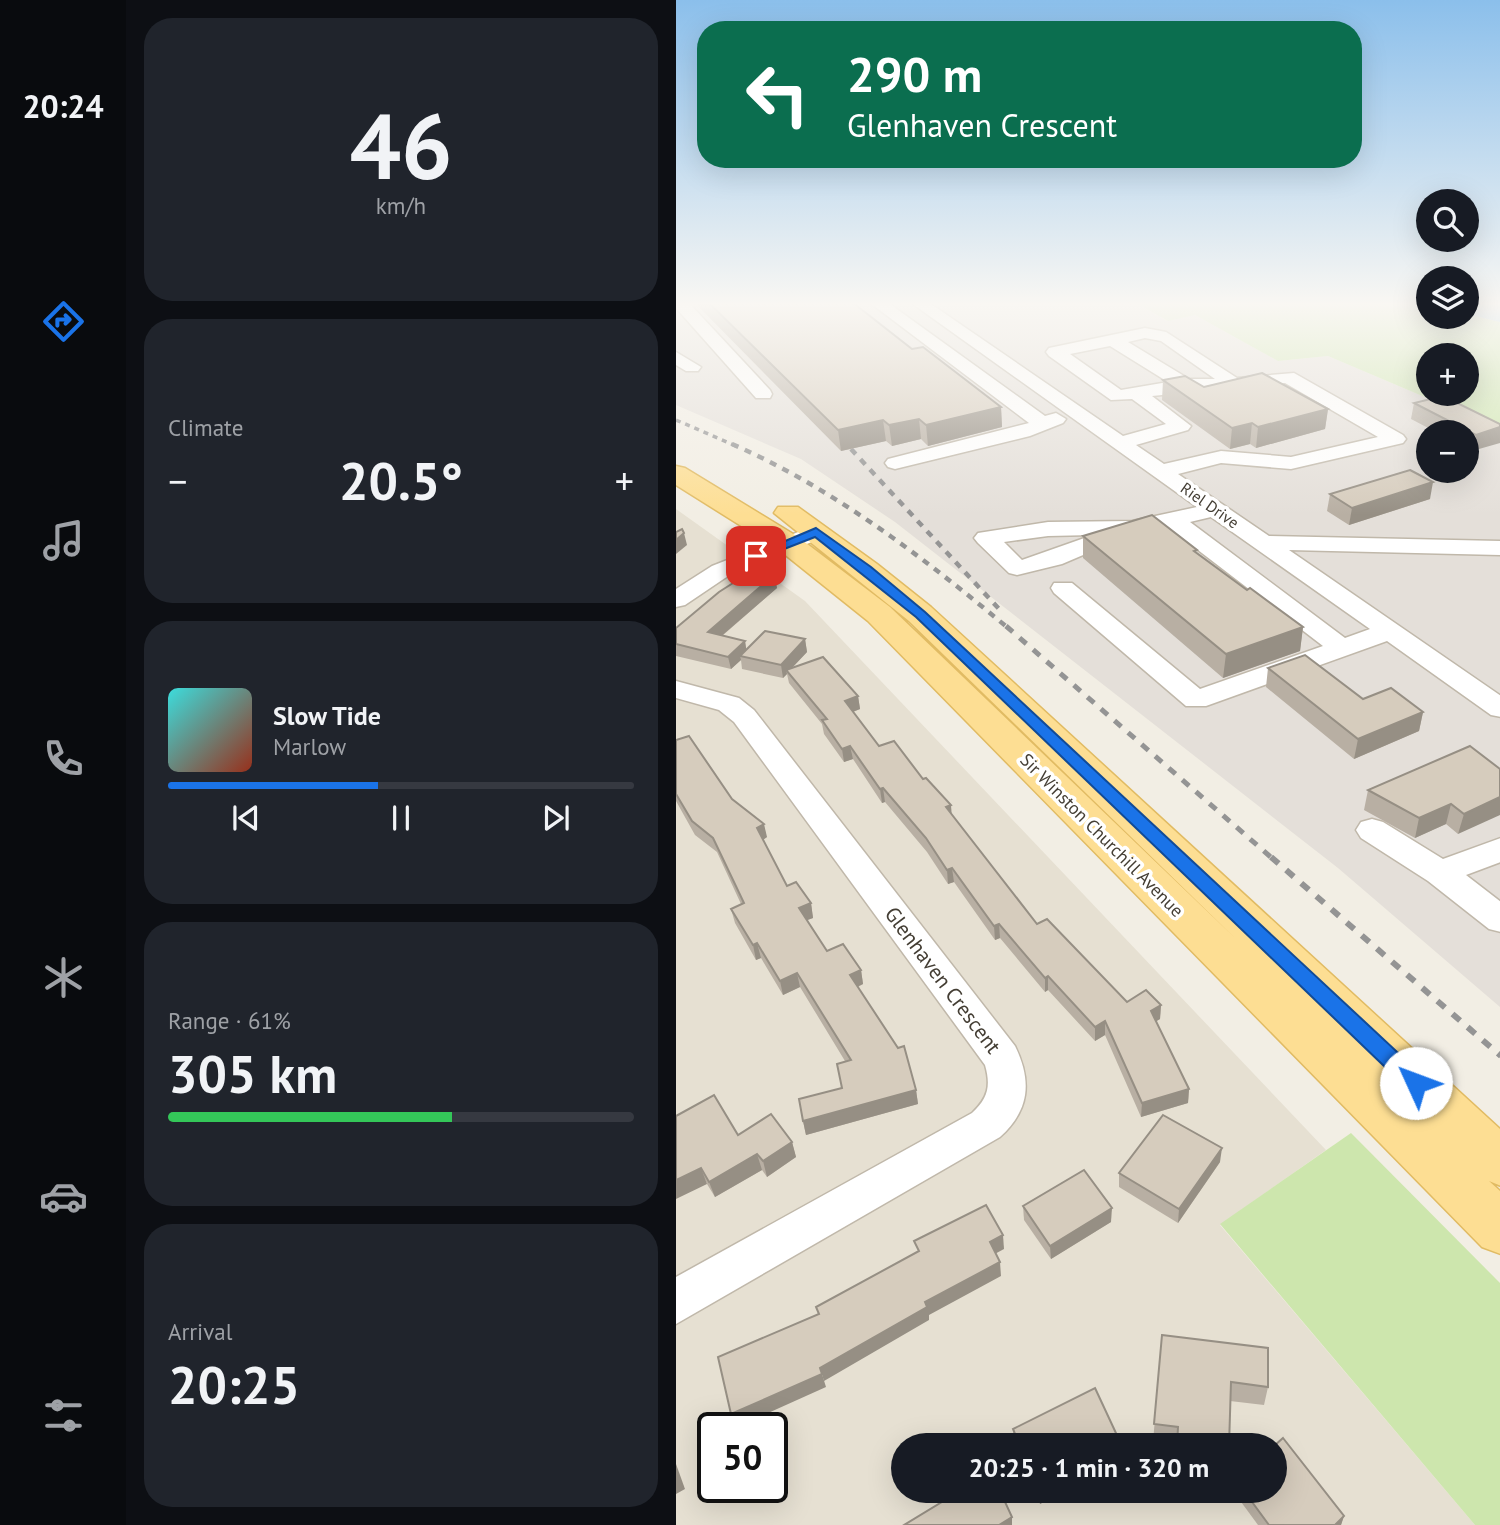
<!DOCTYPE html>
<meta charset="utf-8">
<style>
body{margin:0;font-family:"PT Sans",sans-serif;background:#20242c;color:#f1f3f6;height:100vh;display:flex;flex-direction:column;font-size:26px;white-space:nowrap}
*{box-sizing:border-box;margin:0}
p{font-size:23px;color:#9ea1a6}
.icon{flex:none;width:38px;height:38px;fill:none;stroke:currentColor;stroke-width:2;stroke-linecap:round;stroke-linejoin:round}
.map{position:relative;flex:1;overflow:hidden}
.sheet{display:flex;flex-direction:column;gap:18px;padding:18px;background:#0d0f14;width:550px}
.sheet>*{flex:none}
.top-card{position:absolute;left:21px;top:21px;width:665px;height:147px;border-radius:28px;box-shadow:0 7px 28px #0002;background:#0b6e4f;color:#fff;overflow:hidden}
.buttons{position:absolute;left:740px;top:189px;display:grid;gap:14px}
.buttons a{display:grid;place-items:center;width:63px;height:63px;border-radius:50%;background:#171b24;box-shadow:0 7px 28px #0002;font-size:35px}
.speed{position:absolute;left:21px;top:1412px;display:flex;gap:14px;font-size:35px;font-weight:700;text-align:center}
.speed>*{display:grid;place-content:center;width:91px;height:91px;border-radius:50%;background:#171b24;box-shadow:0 7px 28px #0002;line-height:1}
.speed .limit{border:4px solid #111;border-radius:10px;background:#fff;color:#111}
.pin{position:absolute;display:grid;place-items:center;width:60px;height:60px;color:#fff;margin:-30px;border-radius:14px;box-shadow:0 4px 10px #0006}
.me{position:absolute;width:77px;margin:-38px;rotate:313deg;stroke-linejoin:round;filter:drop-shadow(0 0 5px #0008)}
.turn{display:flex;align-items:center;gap:24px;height:147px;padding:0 35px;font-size:32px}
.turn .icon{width:91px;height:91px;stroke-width:2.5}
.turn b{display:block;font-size:49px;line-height:60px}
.big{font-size:52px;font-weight:800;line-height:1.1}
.sheet .widget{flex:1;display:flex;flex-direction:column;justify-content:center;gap:10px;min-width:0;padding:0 24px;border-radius:28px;background:#20242c}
.sheet .dial{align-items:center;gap:0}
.dial b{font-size:91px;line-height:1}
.song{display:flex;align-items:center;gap:21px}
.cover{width:84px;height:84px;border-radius:10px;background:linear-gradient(135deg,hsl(180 70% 55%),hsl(10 70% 35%))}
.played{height:7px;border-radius:4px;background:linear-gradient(90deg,#1a73e8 45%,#363941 45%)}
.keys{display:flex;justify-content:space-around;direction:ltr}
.heat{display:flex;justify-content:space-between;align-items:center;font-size:38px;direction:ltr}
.charge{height:10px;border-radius:5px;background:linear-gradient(90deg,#34c759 61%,#363941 0)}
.trip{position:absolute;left:215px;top:1433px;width:396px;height:70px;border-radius:35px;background:#171b24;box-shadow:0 7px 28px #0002;font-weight:800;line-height:70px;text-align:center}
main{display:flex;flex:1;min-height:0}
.dock{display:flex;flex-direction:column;width:126px;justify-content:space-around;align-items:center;background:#090b0e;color:#9ea1a6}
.dock .icon{width:49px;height:49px}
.dock .selected{color:#1a73e8}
.dock b{font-size:32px;color:#f1f3f6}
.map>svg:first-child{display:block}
.residential{fill:#e6e0d2;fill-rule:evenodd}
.industrial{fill:#e4dfd9;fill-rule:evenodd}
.green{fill:#cde6ad;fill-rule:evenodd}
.water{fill:#a0cfef}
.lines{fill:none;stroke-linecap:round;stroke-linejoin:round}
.minor-casing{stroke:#c0b8aa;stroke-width:3}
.major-casing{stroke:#e1bb63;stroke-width:3}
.minor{fill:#fff;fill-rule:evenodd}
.major{fill:#fdde93;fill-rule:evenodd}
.rail-far3{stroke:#949494;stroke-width:3.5;stroke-dasharray:5 5;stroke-linecap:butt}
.rail-far2{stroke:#949494;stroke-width:4.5;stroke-dasharray:7 7;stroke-linecap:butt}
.rail-far1{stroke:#949494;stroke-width:5;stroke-dasharray:9 9;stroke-linecap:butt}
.rail{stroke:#949494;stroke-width:6;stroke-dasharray:10 10;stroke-linecap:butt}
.wall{fill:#b8afa3}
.shaded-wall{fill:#968f84}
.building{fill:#d6ccbd;stroke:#968f84;stroke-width:2}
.route{fill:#1a73e8;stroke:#114b97;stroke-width:2}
.labels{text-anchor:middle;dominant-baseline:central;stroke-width:7;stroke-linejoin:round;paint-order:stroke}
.far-street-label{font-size:16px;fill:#443e34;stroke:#fff}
.street-label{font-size:18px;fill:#443e34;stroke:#fff}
.near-street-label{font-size:21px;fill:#443e34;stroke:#fff}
</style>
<main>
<nav class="dock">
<b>20:24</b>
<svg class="icon selected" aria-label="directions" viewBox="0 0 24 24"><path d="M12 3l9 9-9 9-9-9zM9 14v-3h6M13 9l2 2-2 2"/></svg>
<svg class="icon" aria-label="music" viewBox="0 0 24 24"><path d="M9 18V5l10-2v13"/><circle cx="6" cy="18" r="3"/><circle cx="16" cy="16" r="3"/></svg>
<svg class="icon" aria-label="phone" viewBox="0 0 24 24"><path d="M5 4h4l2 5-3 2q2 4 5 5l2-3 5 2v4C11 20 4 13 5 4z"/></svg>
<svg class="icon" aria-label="climate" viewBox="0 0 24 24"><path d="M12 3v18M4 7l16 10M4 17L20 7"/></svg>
<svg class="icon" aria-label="car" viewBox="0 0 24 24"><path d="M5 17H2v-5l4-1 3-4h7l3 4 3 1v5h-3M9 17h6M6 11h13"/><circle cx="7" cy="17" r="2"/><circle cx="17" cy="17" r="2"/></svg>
<svg class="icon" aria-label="filters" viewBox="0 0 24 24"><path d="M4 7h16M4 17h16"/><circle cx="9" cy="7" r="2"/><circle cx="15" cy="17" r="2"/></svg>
</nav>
<section class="sheet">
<div class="widget dial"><b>46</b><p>km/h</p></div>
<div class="widget"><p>Climate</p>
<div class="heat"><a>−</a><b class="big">20.5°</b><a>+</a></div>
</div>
<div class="widget">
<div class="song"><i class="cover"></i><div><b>Slow Tide</b><p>Marlow</p></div></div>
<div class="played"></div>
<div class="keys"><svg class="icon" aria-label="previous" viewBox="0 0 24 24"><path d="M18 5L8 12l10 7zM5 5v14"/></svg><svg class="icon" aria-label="pause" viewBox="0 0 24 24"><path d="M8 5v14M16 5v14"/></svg><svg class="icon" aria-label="next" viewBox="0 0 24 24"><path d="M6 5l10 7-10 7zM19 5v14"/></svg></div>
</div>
<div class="widget"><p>Range · 61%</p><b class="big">305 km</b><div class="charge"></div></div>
<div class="widget"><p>Arrival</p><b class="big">20:25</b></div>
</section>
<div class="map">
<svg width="825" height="1525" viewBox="0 0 825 1525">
<rect width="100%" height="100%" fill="#f2eee4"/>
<path class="residential" d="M0,509l129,92 521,549 -106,75 255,300h-799zM37,1428h59v60h-59zM228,1446h370v45h-370z"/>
<path class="industrial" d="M0,302h458l33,19 28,-6 83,46 50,-5 172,73v578l-162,-139 -443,-346 -94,-63 -125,-54zM752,432h39v39h-39z"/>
<g class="green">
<path d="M458,302h282l12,4v11h39v-3l33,8v107l-172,-73 -50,5 -83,-46 -27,6zM752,355h39v39h-39z"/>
<polygon points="675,1133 824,1283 824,1525 799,1525 544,1224"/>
</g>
<polygon class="water" points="791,302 821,305 818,302 824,302 824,322 791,314"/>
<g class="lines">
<g class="minor-casing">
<g id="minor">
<polygon points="0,302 12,302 94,390 96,394 94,398 80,398 0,308"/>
<polygon points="193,302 211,302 369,416 380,413 390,419 387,423 354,436 219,469 212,467 209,463 212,459 353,423"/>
<path d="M234,302h18l195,134 43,-12 -34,-25 -21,1 -62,-44 -3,-4 3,-4 96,-20 21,4 71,46 57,-5 109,62 3,4 -3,4 -112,26 -70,-6 -43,11 91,62 232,5v14l-212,-5 212,146v21l-10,-2 -104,-74 -181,65h-20l-132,-113 -3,-5 3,-5h18l128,106 123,-43 -155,-119 -38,8 -68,29 -45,11 -8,-2 -31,-30 -4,-5 4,-5 70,-11 84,-1 65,-14zM469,338l16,3 54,38h-26l-61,-37zM434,346l58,36 -47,8 -51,-36zM609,383l93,54 -87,20 -70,-6 -57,13 -28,-19 52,-15 3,-4 -39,-30zM535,517l159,112 -25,9 -155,-116zM417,535l-71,25 -18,-18 44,-6z"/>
<polygon points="0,352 25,367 22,371 10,371 0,365"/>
<polygon points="140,525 148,527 151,532 148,537 52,576 9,605 0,607 0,589 36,566"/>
<path d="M0,681l63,17 15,12 261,336c17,35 15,64 -15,91l-324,187v-47l296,-164c16,-15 19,-27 13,-48l-251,-343 -15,-12 -43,-12z"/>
<polygon points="696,819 707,822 767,859 825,838 825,862 790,875 825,902 825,932 813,929 752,881 685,838 680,830 685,822"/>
</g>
</g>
<g class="major-casing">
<polygon id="major" points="0,466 9,468 122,537 214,607 561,940 233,621 98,513 102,507 122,507 201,564 255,607 825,1130 825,1186 813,1181 825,1192 825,1254 806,1247 192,621 102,549 0,485"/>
</g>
<use href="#minor" class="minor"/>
<use href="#major" class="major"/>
<polyline class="rail-far3" points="0,420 60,446"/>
<g class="rail-far2">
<path d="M56,444c101,44 192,114 276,184"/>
<polyline points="175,449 324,610"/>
</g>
<polyline class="rail-far1" points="330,626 597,859"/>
<polyline class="rail" points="595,857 825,1056"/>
</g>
<g class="wall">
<polygon points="18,302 176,302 236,349 325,407 326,427 252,446 245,439 216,446 210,441 165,451"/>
<polygon points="487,380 652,409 649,429 580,448 574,444 554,449 486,400"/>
<polygon points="738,403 824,424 796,451 791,448 791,432 760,432 735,419"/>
<polygon points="654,494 754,499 673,525 651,511"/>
<polygon points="407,536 521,553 571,590 627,627 624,651 547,678 407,558"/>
<polygon points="98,575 101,588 46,636 69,641 70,649 129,639 131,652 117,667 182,696 184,709 177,712 203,746 247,779 361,924 451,1002 485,1005 484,1019 480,1021 513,1089 512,1103 465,1117 429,1035 419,1041 372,990 369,992 324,938 319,940 278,882 272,884 251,852 209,802 206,803 177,759 168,762 148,734 146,724 113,683 111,674 107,678 66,669 65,660 55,669 0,656 0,628"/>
<polygon points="592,668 687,699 747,712 743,731 678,759 590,687"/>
<polygon points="0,740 91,837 87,840 111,886 135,903 137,918 131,920 151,951 185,970 187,984 182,987 240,1090 242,1104 130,1135 127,1121 166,1088 169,1061 124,987 107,995 85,958 80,960 59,923 55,909 65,904 41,852 19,835 0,801"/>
<polygon points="824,769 782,834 770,824 739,838 688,810 692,790"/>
<polygon points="0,1116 62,1135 116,1142 120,1157 91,1177 86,1170 39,1197 31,1184"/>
<polygon points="544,1162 502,1223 443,1187 443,1173"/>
<polygon points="347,1206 435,1222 375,1259 348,1220"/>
<polygon points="486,1335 592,1387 588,1405 554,1401 553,1446 500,1446 477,1442"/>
<polygon points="337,1429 446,1446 340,1446 338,1441"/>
<polygon points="358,1491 389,1491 364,1504"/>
<polygon points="557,1491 598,1491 668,1516 665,1525 582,1525"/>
</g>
<g class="shaded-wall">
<polygon points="325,407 326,427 252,446 250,425"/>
<polygon points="652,409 649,429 580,448 582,427"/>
<polygon points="243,419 245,439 216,446 213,425"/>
<polygon points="207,420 210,441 165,451 162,430"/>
<polygon points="576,423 574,444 554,449 556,428"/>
<polygon points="824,427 824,443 796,451 800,435"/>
<polygon points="757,482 754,499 673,525 676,508"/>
<polygon points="8,533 11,545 0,554 0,540"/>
<polygon points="98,575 101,588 35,645 32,632"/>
<polygon points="627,627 624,651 547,678 550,654"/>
<polygon points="129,639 131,652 112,672 110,670 111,674 107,678 105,665"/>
<polygon points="69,641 71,654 64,656 65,660 55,669 52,657"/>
<polygon points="182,696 184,709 171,714 169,701"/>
<polygon points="747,712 743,731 678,759 682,739"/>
<polygon points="174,746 177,759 168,762 166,749"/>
<polygon points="207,788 209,802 206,803 204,789"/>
<polygon points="824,797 824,815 782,834 788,814"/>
<polygon points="775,804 770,824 739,838 743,818"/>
<polygon points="275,805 276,819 270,807"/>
<polygon points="88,824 91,837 84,842 81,828"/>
<polygon points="276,868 278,882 272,884 271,870"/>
<polygon points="135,903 137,918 126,922 123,908"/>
<polygon points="323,924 324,938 319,940 318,926"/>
<polygon points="81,943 85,958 80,960 77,945"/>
<polygon points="185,970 187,984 176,989 174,975"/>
<polygon points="121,973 124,987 107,995 104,981"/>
<polygon points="372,976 372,990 369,992 369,978"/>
<polygon points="485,1005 484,1019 474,1025 475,1011"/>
<polygon points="429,1021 429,1035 419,1041 419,1027"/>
<polygon points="513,1089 512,1103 465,1117 466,1103"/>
<polygon points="240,1090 242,1104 130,1135 127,1121"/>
<polygon points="116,1142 120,1157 91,1177 87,1161"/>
<polygon points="546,1148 544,1162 502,1223 503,1209"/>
<polygon points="81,1154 86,1170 39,1197 33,1182"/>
<polygon points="25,1168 31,1184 0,1199 0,1180"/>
<polygon points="436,1208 435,1222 375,1259 374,1246"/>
<polygon points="327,1235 328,1249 315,1256 314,1242"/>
<polygon points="324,1262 325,1276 253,1315 253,1320 148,1381 144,1368 249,1302"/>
<polygon points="146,1374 150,1387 61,1427 55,1414"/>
<polygon points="0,1464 9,1489 0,1494"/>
<polygon points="365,1491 389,1491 364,1504 363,1492"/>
<polygon points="668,1516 665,1525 659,1525"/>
<polygon points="336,1517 336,1525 323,1525"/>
</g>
<g class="building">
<polygon points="32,302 176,302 236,349 247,347 325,407 250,425 243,419 213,425 207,420 162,430"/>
<polygon points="586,373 652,409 582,427 576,423 556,428 487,380 509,376 528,387"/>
<polygon points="767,396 824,424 824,427 800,435 738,403"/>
<polygon points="734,470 757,482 676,508 654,494"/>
<polygon points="476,515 521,550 518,551 571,590 574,588 627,627 550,654 407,536"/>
<polygon points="6,529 8,533 0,540 0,532"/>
<polygon points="79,569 98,575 32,632 69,641 52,657 0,644 0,628 43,592"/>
<polygon points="89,631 129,639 105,665 64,656"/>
<polygon points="629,655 687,699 715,688 747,712 682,739 592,668"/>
<polygon points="147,657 182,696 169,701 203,746 218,741 247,779 250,778 275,805 270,807 361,924 371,919 451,1002 470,990 485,1005 475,1011 513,1089 466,1103 429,1021 419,1027 372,976 369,978 323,924 318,926 276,868 271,870 250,838 207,788 204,789 174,746 166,749 146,720 151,719 110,670"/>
<polygon points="13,736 56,799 88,824 81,828 111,886 120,882 135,903 123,908 151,951 167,944 185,970 174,975 222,1048 228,1046 240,1090 127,1121 123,1099 166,1088 161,1064 175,1060 121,973 104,981 81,943 77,945 55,909 68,903 37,838 16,821 0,794 0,740"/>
<polygon points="794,746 824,769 824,797 788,814 775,804 743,818 692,790"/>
<polygon points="38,1095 62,1135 95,1114 116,1142 87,1161 81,1154 33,1182 25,1168 0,1180 0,1116"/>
<polygon points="487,1115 546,1148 503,1209 443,1173"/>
<polygon points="408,1170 436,1208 374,1246 347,1206"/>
<polygon points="310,1205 327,1235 314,1242 324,1262 249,1302 251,1307 144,1368 146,1374 55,1414 42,1357 143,1314 140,1307 243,1251 238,1241"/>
<polygon points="486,1335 592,1348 592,1387 555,1382 553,1446 501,1446 502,1427 478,1424"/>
<polygon points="419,1388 446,1446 344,1446 337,1429"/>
<polygon points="607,1438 668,1516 659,1525 593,1525 568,1491 598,1491 598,1446"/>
<polygon points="284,1491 324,1491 336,1517 323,1525 228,1525"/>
</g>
<linearGradient id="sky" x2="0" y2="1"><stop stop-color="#8bbfeb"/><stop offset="0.59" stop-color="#f9f7f3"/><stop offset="1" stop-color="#f9f7f3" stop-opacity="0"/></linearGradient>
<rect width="825" height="515" fill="url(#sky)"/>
<polygon class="route" points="140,528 195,567 249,612 748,1077 751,1083 748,1090 740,1092 733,1090 240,617 139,537 85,558 74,556"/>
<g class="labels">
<g class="far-street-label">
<text transform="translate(534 505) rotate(35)">Riel Drive</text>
</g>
<g class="street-label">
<text transform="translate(426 835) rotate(45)">Sir Winston Churchill Avenue</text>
</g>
<g class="near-street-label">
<text transform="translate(267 980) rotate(53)">Glenhaven Crescent</text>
</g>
</g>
</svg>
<div class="buttons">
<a><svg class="icon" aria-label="search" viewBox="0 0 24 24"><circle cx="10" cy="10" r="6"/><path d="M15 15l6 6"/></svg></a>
<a><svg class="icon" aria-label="layers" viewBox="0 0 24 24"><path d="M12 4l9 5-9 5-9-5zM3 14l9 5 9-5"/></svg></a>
<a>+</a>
<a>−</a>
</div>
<div class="speed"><div class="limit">50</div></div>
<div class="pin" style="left:80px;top:556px;background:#d93025"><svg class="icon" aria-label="arrive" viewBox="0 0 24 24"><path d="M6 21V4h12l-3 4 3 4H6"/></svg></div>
<svg class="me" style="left:740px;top:1083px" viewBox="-20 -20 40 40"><circle r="19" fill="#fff"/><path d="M0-13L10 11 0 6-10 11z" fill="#1a73e8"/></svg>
<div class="trip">20:25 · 1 min · 320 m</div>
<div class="top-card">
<div class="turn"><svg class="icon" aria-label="left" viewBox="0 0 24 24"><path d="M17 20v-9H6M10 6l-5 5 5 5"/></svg><div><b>290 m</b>Glenhaven Crescent</div></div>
</div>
</div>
</main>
